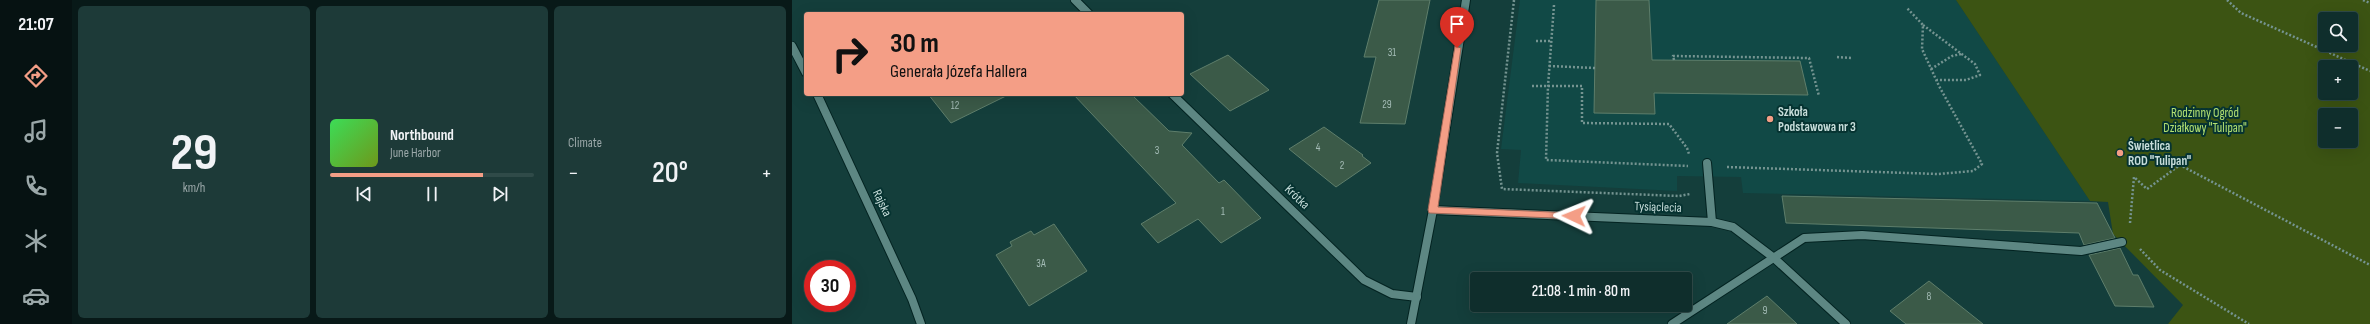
<!DOCTYPE html>
<meta charset="utf-8">
<style>
body{margin:0;font-family:"Sofia Sans Condensed",sans-serif;background:#1d3a38;color:#f1f3f6;height:100vh;display:flex;flex-direction:column;font-size:15px;white-space:nowrap}
*{box-sizing:border-box;margin:0}
p{font-size:13px;color:#9ba8a9}
.icon{flex:none;width:22px;height:22px;fill:none;stroke:currentColor;stroke-width:2;stroke-linecap:round;stroke-linejoin:round}
.map{position:relative;flex:1;overflow:hidden}
.side{display:flex;flex-direction:column;gap:6px;padding:6px;background:#081918;width:720px}
.side>*{flex:none}
.guide{position:absolute;left:12px;top:12px;width:380px;height:84px;border-radius:4px;box-shadow:0 4px 16px #0002,0 0 0 1px #2f4a48;background:#f49e86;color:#111;overflow:hidden}
.buttons{position:absolute;left:1526px;top:12px;display:grid;gap:8px}
.buttons a{display:grid;place-items:center;width:40px;height:40px;border-radius:4px;background:#0f2e2c;box-shadow:0 4px 16px #0002,0 0 0 1px #2f4a48;font-size:20px}
.speed{position:absolute;left:12px;top:260px;display:flex;gap:8px;font-size:20px;font-weight:700;text-align:center}
.speed>*{display:grid;place-content:center;width:52px;height:52px;border-radius:50%;background:#0f2e2c;box-shadow:0 4px 16px #0002,0 0 0 1px #2f4a48;line-height:1}
.speed .limit{border:6px solid #d22;background:#fff;color:#111}
.pin{position:absolute;display:grid;place-items:center;width:34px;height:34px;color:#fff;margin:-41px -17px;border-radius:50% 50% 50% 0;rotate:-45deg;box-shadow:0 0 4px #0007}
.pin .icon{rotate:45deg}
.me{position:absolute;width:44px;margin:-22px;rotate:272deg;stroke-linejoin:round;filter:drop-shadow(0 0 3px #0008)}
.turn{display:flex;align-items:center;gap:14px;height:84px;padding:0 20px;font-size:18px}
.turn .icon{width:52px;height:52px;stroke-width:2.5}
.turn b{display:block;font-size:28px;line-height:34px}
.big{font-size:30px;font-weight:600;line-height:1.1}
.side .tile{flex:1;display:flex;flex-direction:column;justify-content:center;gap:6px;min-width:0;padding:0 14px;border-radius:6px;background:#1d3a38}
.side .dial{align-items:center;gap:0}
.dial b{font-size:52px;line-height:1}
.song{display:flex;align-items:center;gap:12px}
.cover{width:48px;height:48px;border-radius:6px;background:linear-gradient(135deg,hsl(130 70% 55%),hsl(80 70% 35%))}
.played{height:4px;border-radius:2px;background:linear-gradient(90deg,#f49e86 75%,#2f4a48 75%)}
.keys{display:flex;justify-content:space-around;direction:ltr}
.heat{display:flex;justify-content:space-between;align-items:center;font-size:22px;direction:ltr}
.side .tiles{flex:1;display:grid;gap:6px;grid-template-columns:repeat(3,1fr)}
.trip{position:absolute;left:678px;top:272px;width:222px;height:40px;border-radius:4px;background:#0f2e2c;box-shadow:0 4px 16px #0002,0 0 0 1px #2f4a48;font-weight:600;line-height:40px;text-align:center}
main{display:flex;flex:1;min-height:0}
.menu{display:flex;flex-direction:column;width:72px;justify-content:space-around;align-items:center;background:#061212;color:#9ba8a9}
.menu .icon{width:28px;height:28px}
.menu .active{color:#f49e86}
.menu b{font-size:18px;color:#f1f3f6}
.map>svg:first-child{display:block}
.built{fill:#114946}
.green{fill:#3c5413;fill-rule:evenodd}
.building{fill:#3b5a48;stroke:#5e7e6b}
.lines{fill:none;stroke-linecap:round;stroke-linejoin:round}
.service-casing{stroke:#032321;stroke-width:10}
.minor-casing{stroke:#032321;stroke-width:10}
.tertiary-casing{stroke:#032321;stroke-width:10}
.path{stroke:#759491;stroke-width:2.5;stroke-dasharray:2 2;stroke-linecap:butt}
.service{stroke:#5d8783;stroke-width:8}
.minor{stroke:#5d8783;stroke-width:8}
.tertiary{stroke:#5d8783;stroke-width:8}
.route{fill:#f49e86;stroke:#9f6757}
.poi-dot{fill:#f49e86;stroke:#063331;stroke-width:1.5}
.labels{text-anchor:middle;dominant-baseline:central;stroke-width:4;stroke-linejoin:round;paint-order:stroke}
.number-label{font-size:11px;fill:#a4bcb6}
.poi-label{font-size:13px;font-weight:bold;fill:#c7ddda;stroke:#063331;text-anchor:start}
.park-label{font-size:13px;fill:#b3e172;stroke:#063331}
.street-label{font-size:13px;fill:#c7ddda;stroke:#063331}
</style>
<main>
<nav class="menu">
<b>21:07</b>
<svg class="icon active" aria-label="directions" viewBox="0 0 24 24"><path d="M12 3l9 9-9 9-9-9zM9 14v-3h6M13 9l2 2-2 2"/></svg>
<svg class="icon" aria-label="music" viewBox="0 0 24 24"><path d="M9 18V5l10-2v13"/><circle cx="6" cy="18" r="3"/><circle cx="16" cy="16" r="3"/></svg>
<svg class="icon" aria-label="phone" viewBox="0 0 24 24"><path d="M5 4h4l2 5-3 2q2 4 5 5l2-3 5 2v4C11 20 4 13 5 4z"/></svg>
<svg class="icon" aria-label="climate" viewBox="0 0 24 24"><path d="M12 3v18M4 7l16 10M4 17L20 7"/></svg>
<svg class="icon" aria-label="car" viewBox="0 0 24 24"><path d="M5 17H2v-5l4-1 3-4h7l3 4 3 1v5h-3M9 17h6M6 11h13"/><circle cx="7" cy="17" r="2"/><circle cx="17" cy="17" r="2"/></svg>
</nav>
<section class="side">
<div class="tiles">
<div class="tile dial"><b>29</b><p>km/h</p></div>
<div class="tile">
<div class="song"><i class="cover"></i><div><b>Northbound</b><p>June Harbor</p></div></div>
<div class="played"></div>
<div class="keys"><svg class="icon" aria-label="previous" viewBox="0 0 24 24"><path d="M18 5L8 12l10 7zM5 5v14"/></svg><svg class="icon" aria-label="pause" viewBox="0 0 24 24"><path d="M8 5v14M16 5v14"/></svg><svg class="icon" aria-label="next" viewBox="0 0 24 24"><path d="M6 5l10 7-10 7zM19 5v14"/></svg></div>
</div>
<div class="tile"><p>Climate</p>
<div class="heat"><a>−</a><b class="big">20°</b><a>+</a></div>
</div>
</div>
</section>
<div class="map">
<svg width="1578" height="324" viewBox="0 0 1578 324">
<rect width="100%" height="100%" fill="#143e3b"/>
<polygon class="built" points="728,0 1164,0 1298,201 951,193 949,177 885,176 885,191 726,183 729,150 709,149"/>
<path class="green" d="M1164,0h414v324h-202l15,-19 -70,-71 -5,-32 -18,-1zM1533,19h26v26h-26zM1533,67h26v26h-26zM1533,115h26v26h-26z"/>
<g class="building">
<polygon points="587,0 638,0 613,124 568,123 584,57 572,57"/>
<polygon points="804,0 857,0 860,60 1008,61 1016,95 862,93 863,114 802,113"/>
<polygon points="436,55 477,90 438,111 398,74"/>
<polygon points="136,94 218,94 159,123"/>
<polygon points="281,94 339,94 377,131 400,133 390,145 427,183 432,180 469,218 429,243 406,219 366,243 349,224 384,203"/>
<polygon points="532,127 571,155 570,156 579,163 544,187 497,149"/>
<polygon points="990,196 1305,203 1323,238 1292,245 1287,233 994,223"/>
<polygon points="262,224 295,271 237,306 204,255 220,246 218,242 239,231 242,235"/>
<polygon points="1328,248 1341,275 1346,275 1362,307 1323,306 1297,255"/>
<polygon points="1137,281 1191,324 1114,324 1098,311"/>
<polygon points="975,296 1005,324 935,324"/>
</g>
<g class="lines">
<g class="service-casing">
<g id="service">
<polyline points="915,163 920,222"/>
<polyline points="880,324 1012,238 1070,235 1289,251 1330,242"/>
</g>
</g>
<g class="minor-casing">
<g id="minor">
<polyline points="283,0 297,14"/>
<polyline points="0,46 14,73"/>
<polyline points="25,94 120,299 129,324"/>
<polyline points="380,94 572,280 600,294 625,297"/>
<polyline points="641,210 920,222 941,227 982,258 1054,324"/>
</g>
</g>
<g class="tertiary-casing">
<polyline id="tertiary" points="619,324 641,210 674,0"/>
</g>
<g class="path">
<polyline points="722,0 705,153 710,189 887,196 898,194"/>
<polyline points="1435,0 1449,13 1578,71"/>
<polyline points="1571,0 1578,3"/>
<polyline points="762,5 756,86 754,160 896,166"/>
<polyline points="1131,25 1183,64 1188,75 1174,80 1145,80"/>
<polyline points="744,41 759,41"/>
<polyline points="1045,57 1059,58"/>
<polyline points="882,60 881,56 1017,58 1027,96"/>
<polyline points="757,66 803,68"/>
<polyline points="1139,69 1160,56 1169,54"/>
<polyline points="740,86 790,86 790,123 877,124 895,148 897,154"/>
<polyline points="935,167 1146,174 1181,171 1190,164 1147,86 1130,49 1131,25 1115,8"/>
<polyline points="1338,223 1342,177 1355,189 1388,165 1578,265"/>
<polyline points="1348,249 1368,270 1457,324"/>
</g>
<use href="#service" class="service"/>
<use href="#minor" class="minor"/>
<use href="#tertiary" class="tertiary"/>
</g>
<polygon class="route" points="663,46 669,48 646,207 782,213 787,216 786,219 637,213 636,210"/>
<g class="poi-dot">
<circle cx="978" cy="119" r="4"/>
<circle cx="1328" cy="153" r="4"/>
</g>
<g class="labels">
<g class="number-label">
<text x="600" y="52">31</text>
<text x="595" y="104">29</text>
<text x="163" y="105">12</text>
<text x="526" y="147">4</text>
<text x="365" y="150">3</text>
<text x="550" y="165">2</text>
<text x="431" y="211">1</text>
<text x="249" y="263">3A</text>
<text x="1137" y="296">8</text>
<text x="973" y="310">9</text>
</g>
<g class="poi-label">
<text x="986" y="112">Szkoła<tspan x="986" dy="15">Podstawowa nr 3</tspan></text>
<text x="1336" y="146">Świetlica<tspan x="1336" dy="15">ROD "Tulipan"</tspan></text>
</g>
<g class="park-label">
<text x="1413" y="113">Rodzinny Ogród<tspan x="1413" dy="15">Działkowy "Tulipan"</tspan></text>
</g>
<g class="street-label">
<text transform="translate(505 197) rotate(44)">Krótka</text>
<text transform="translate(90 203) rotate(65)">Rajska</text>
<text transform="translate(866 207) rotate(2)">Tysiąclecia</text>
</g>
</g>
</svg>
<div class="buttons">
<a><svg class="icon" aria-label="search" viewBox="0 0 24 24"><circle cx="10" cy="10" r="6"/><path d="M15 15l6 6"/></svg></a>
<a>+</a>
<a>−</a>
</div>
<div class="speed"><div class="limit">30</div></div>
<div class="pin" style="left:665px;top:48px;background:#d93025"><svg class="icon" aria-label="arrive" viewBox="0 0 24 24"><path d="M6 21V4h12l-3 4 3 4H6"/></svg></div>
<svg class="me" style="left:782px;top:216px" viewBox="-20 -20 40 40"><path d="M0-17L14 15 0 8-14 15z" fill="#f49e86" stroke="#fff" stroke-width="4"/></svg>
<div class="trip">21:08 · 1 min · 80 m</div>
<div class="guide">
<div class="turn"><svg class="icon" aria-label="right" viewBox="0 0 24 24"><path d="M7 20v-9h11M14 6l5 5-5 5"/></svg><div><b>30 m</b>Generała Józefa Hallera</div></div>
</div>
</div>
</main>
